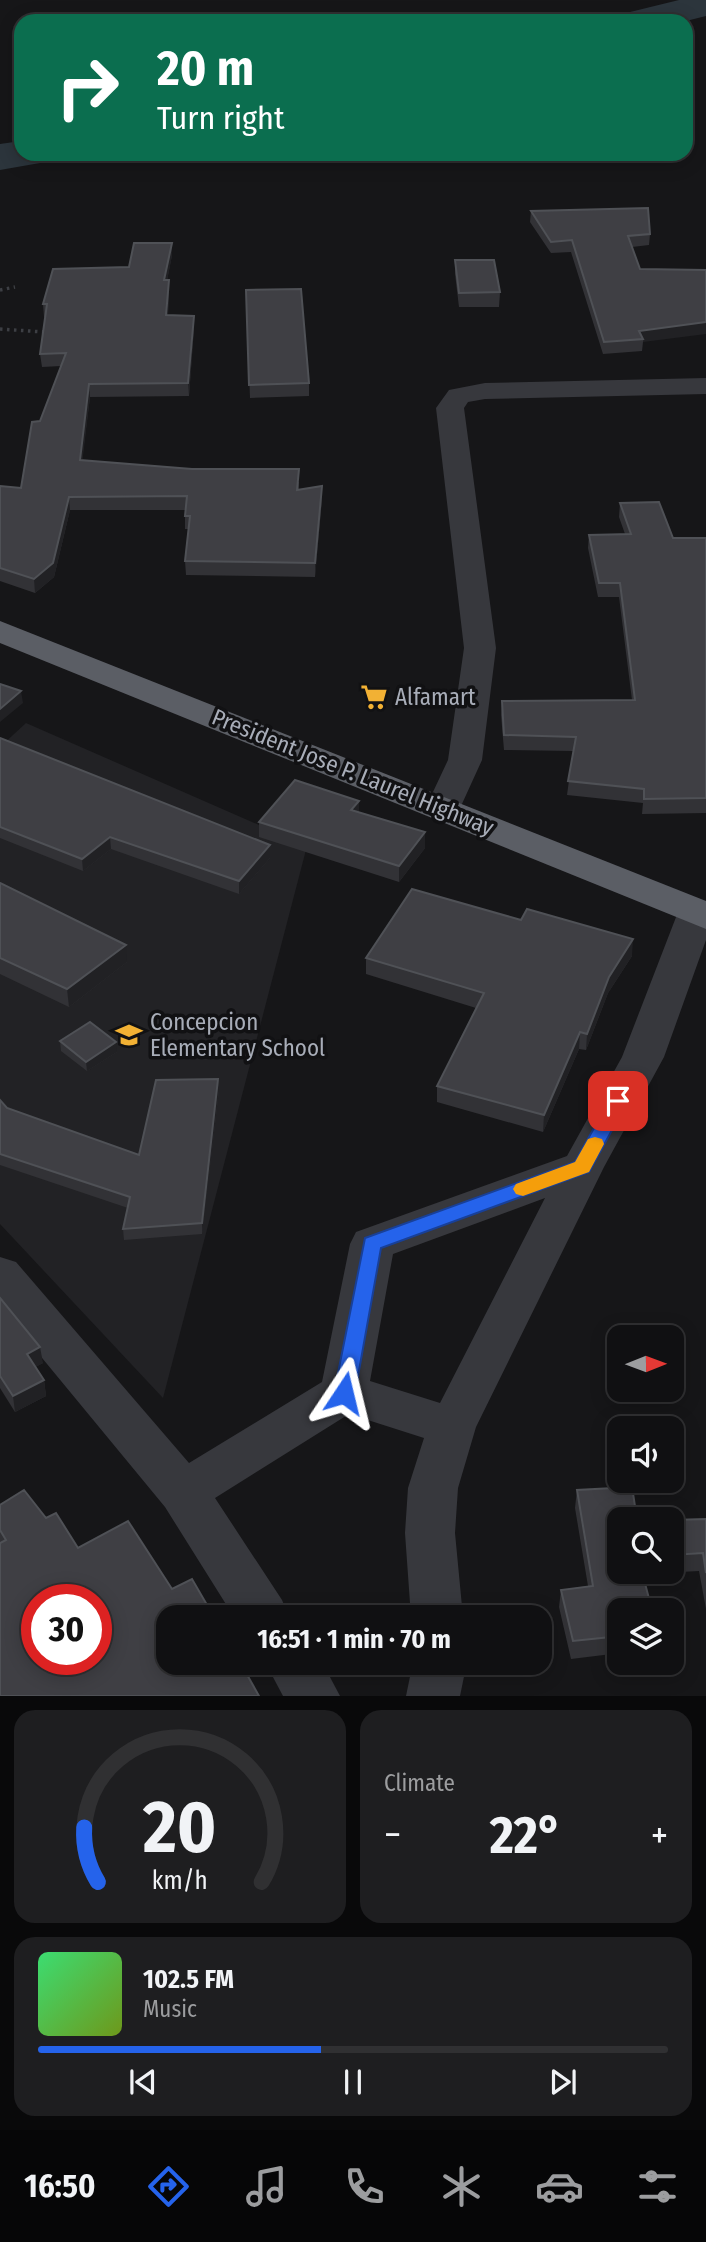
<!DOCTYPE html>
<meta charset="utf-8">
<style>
body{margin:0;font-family:"Fira Sans Condensed",sans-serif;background:#1e1e20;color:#f1f3f6;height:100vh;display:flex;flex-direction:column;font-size:26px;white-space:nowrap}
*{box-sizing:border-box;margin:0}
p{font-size:23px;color:#9c9d9f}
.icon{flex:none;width:38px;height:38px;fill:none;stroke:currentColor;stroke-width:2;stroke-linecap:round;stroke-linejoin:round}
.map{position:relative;height:1696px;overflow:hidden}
.panel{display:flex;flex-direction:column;gap:14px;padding:14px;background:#09090a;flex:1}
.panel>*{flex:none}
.guide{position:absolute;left:14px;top:14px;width:679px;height:147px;border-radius:21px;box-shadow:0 4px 18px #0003,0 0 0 2px #303032;background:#0b6e4f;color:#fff;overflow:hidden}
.needle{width:46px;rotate:89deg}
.fabs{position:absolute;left:607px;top:1325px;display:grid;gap:14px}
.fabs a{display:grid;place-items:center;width:77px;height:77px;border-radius:14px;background:#101012;box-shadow:0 4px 18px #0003,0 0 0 2px #303032;font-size:35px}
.speed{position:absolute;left:21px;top:1584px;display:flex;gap:14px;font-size:35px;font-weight:700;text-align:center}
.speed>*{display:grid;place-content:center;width:91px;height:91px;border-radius:50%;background:#101012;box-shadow:0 4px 18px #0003,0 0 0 2px #303032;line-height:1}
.speed .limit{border:10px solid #d22;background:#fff;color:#111}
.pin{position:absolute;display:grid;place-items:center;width:60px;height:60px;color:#fff;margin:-30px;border-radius:14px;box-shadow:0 4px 10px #0006}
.me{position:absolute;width:77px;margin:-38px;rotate:10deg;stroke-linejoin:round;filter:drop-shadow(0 0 5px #0008)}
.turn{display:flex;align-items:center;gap:24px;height:147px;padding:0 28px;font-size:32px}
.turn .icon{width:91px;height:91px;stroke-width:2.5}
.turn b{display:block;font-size:49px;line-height:60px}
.big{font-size:52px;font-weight:700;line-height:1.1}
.panel .card{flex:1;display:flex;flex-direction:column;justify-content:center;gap:10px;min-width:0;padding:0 24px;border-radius:21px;background:#1e1e20}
.panel .dial{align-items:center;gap:0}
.dial svg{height:182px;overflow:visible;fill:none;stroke:#303032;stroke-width:7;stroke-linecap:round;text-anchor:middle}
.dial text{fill:#f1f3f6;stroke:none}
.song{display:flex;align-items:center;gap:21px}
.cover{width:84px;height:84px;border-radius:10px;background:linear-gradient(135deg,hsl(140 70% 55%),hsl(80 70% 35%))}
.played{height:7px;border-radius:4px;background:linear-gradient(90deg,#2563eb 45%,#303032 45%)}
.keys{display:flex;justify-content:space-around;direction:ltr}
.heat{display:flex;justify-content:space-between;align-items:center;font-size:38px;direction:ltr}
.panel .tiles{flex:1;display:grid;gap:14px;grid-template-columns:1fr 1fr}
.card:last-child{grid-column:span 2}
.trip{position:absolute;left:156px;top:1605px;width:396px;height:70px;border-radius:21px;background:#101012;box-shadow:0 4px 18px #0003,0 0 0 2px #303032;font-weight:700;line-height:70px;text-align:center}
.tabs{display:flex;height:112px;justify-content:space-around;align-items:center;background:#060607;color:#9c9d9f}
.tabs .icon{width:49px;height:49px}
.tabs .selected{color:#2563eb}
.tabs b{font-size:32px;color:#f1f3f6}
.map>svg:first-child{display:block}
.built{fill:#222225}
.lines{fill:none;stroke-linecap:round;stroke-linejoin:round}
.river{fill:#2c353c;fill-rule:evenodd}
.path{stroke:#3d3f44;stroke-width:3.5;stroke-dasharray:2.5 4.5;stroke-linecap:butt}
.minor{fill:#37383d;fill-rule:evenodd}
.trunk{fill:#5b5e65;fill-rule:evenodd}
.wall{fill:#323236}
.shaded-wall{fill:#212124}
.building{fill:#3f3f44;stroke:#4f5156;stroke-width:2;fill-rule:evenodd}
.route{fill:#2563eb;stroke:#184099;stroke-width:2}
.slow{fill:#f59e0b}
.labels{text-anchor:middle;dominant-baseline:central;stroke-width:7;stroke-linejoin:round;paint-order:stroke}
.poi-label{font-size:23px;fill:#a8adb8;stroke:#111113;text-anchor:start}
.street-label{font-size:23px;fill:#a8adb8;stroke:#111113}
</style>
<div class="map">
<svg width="706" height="1696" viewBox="0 0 706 1696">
<rect width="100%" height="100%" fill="#161618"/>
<polygon class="built" points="26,723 307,846 163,1398 0,1224 0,747"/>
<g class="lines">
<g class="river">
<polygon points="679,0 706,0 706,16 686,21 621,21 626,13"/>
<polygon points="21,141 21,154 46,154 40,163 0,170 0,144"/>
</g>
<g class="path">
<polyline points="0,290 15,287"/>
<polyline points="0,329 44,332"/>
</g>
<g class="minor">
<polygon points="706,378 706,394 485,399 468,402 464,408 496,648 482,760 456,817 443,820 430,817 425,809 448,760 464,648 436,408 449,390 485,383"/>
<path d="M697,900l9,2v38l-42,117 -60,110 -128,260 -18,61 -3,45 8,84h-52l-6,-84 3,-45 16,-50 -75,-24 -134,84 67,102 7,17h-55l-69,-110 -165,-200v-50l16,5 173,201 133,-81 28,-138 6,-12 211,-76 55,-99 56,-145 6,-9zM545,1198l-105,205 -70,-22 23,-127z"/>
<polygon points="265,1662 322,1662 340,1696 283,1696"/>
<polygon points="413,1662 467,1662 460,1696 406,1696"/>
</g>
<polygon class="trunk" points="0,621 706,901 706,929 0,643"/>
</g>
<g class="wall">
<polygon points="531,211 650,234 649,245 632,247 640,269 706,270 643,342 642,351 603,354 571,252 551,253 530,222"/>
<polygon points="172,243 172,255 167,280 169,292 168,315 194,316 194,328 189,396 90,397 82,460 299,482 299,490 322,499 315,577 186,575 185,561 189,529 185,529 185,510 70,510 54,577 35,593 0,581 0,486 21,488 40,421 61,366 42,367 40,354 45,317 44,317 43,304 129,267"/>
<polygon points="455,260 500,292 499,307 459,307 455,274"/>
<polygon points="246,290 309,383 309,396 250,398"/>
<polygon points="620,503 673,538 706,538 706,813 642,814 643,803 567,795 573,751 504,750 501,715 502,701 632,700 619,597 598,597 588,548 589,535 625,534 619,517"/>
<polygon points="0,738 270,858 239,894 111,849 83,871 0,838"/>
<polygon points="359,812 425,832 425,848 399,882 259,837 259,822"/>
<polygon points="0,883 127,962 69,1007 0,974"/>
<polygon points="632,956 608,993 586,1050 579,1049 543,1132 437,1102 437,1086 476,1008 366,974 366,958"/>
<polygon points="60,1041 117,1052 87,1071 61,1051"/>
<polygon points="218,1079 219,1090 202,1234 124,1240 123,1229 128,1208 0,1165 0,1100 7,1108 139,1155"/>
<polygon points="0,1298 43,1363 35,1367 44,1380 46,1396 15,1412 0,1388"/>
<polygon points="577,1490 620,1572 672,1572 672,1520 706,1519 706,1609 699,1571 643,1574 620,1610 620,1653 571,1659 559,1607 561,1590 588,1586 575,1508"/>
<polygon points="0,1505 46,1518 78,1548 172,1589 0,1696"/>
</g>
<g class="shaded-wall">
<polygon points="172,243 172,255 165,292 164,280"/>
<polygon points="169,280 169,292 167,328 166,315"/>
<polygon points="194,316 194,328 189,396 188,383"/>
<polygon points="706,322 706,334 643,342 643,339 639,331"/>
<polygon points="89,384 90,397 81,473 80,460"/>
<polygon points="322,486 322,499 315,577 315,563"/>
<polygon points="69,497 70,510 54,577 35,593 34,579"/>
<polygon points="21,691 23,703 0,722 0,709"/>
<polygon points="359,801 359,816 351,810"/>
<polygon points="425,832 425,848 399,882 399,866"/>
<polygon points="110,837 111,849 83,871 82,859"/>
<polygon points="270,845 270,858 239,894 239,881"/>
<polygon points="633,939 632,956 608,993 586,1050 587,1034 609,977"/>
<polygon points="126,945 127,962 69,1007 67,989"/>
<polygon points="580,1032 579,1049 543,1132 544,1115"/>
<polygon points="116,1042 117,1052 87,1071 86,1062"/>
<polygon points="218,1079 219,1090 202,1234 202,1223"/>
<polygon points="40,1347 43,1363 30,1370 27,1354"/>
<polygon points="44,1380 46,1396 15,1412 13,1396"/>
</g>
<g class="building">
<polygon points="648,208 650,234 628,236 640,269 706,270 706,322 639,331 643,339 604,342 572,240 551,242 531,211"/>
<polygon points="134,243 172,243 164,280 169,280 166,315 194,316 188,383 89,384 80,460 192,469 299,469 297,490 322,486 315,563 185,561 190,516 185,516 187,496 69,497 53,563 34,579 0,568 0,486 21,488 32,422 40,421 66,353 40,354 47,304 43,304 53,269 129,267"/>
<polygon points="455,260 494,260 500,292 459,293"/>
<polygon points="301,289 309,383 249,385 246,290"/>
<polygon points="659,502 673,538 706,538 706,798 644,799 644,789 568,781 576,737 504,735 502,701 635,700 620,583 599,583 589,535 631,534 620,503"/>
<polygon points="0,684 21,691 0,709"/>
<polygon points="0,738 270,845 239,881 110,837 82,859 0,827"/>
<polygon points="295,780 359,801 351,810 425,832 399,866 259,822"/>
<polygon points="0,883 126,945 67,989 0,958"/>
<polygon points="412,889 521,920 527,909 633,939 609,977 587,1034 580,1032 544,1115 437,1086 484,993 366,958"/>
<polygon points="90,1022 116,1042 86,1062 60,1041"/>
<polygon points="218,1079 202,1223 123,1229 130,1197 0,1154 0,1100 7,1108 139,1155 156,1080"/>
<polygon points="0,1298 40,1347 27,1354 44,1380 13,1396 0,1376"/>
<polygon points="632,1487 637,1519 620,1519 620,1572 642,1572 652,1610 620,1610 620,1636 573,1641 561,1590 593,1586 577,1490"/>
<path d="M24,1490l22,28 10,-5 22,35 50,-27 44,68 20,-10 22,38h-46v45h72l19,34h-259v-153l6,-3 -6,-10v-25zM37,1600h59v59h-59z"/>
<polygon points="706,1519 706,1573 703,1553 672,1555 672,1520"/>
</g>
<polygon class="route" points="618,1095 625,1096 628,1101 589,1172 381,1248 355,1393 352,1399 344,1401 337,1399 334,1393 365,1238 575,1162 612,1096"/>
<polygon class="slow" points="595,1137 602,1139 604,1144 589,1172 523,1196 516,1194 513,1189 516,1184 575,1162 588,1139"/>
<defs>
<g id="supermarket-bare" transform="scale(2.1)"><path d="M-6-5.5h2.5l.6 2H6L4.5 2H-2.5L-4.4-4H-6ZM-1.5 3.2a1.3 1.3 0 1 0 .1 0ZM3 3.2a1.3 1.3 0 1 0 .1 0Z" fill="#f2b134" stroke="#111113" stroke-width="2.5" paint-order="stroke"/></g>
<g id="school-bare" transform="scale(2.1)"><path d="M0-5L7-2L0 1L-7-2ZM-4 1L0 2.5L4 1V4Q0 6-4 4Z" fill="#f2b134" stroke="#111113" stroke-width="2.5" paint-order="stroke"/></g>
</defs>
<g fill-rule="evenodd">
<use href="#supermarket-bare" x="374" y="697"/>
<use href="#school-bare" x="129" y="1035"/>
</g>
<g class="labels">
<g class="poi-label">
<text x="395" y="697">Alfamart</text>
<text x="150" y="1022">Concepcion<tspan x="150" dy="26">Elementary School</tspan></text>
</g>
<g class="street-label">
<text transform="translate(353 772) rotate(22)">President Jose P. Laurel Highway</text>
</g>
</g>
</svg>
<div class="fabs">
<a><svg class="needle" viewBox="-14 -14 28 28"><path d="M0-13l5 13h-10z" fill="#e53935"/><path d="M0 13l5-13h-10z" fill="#9c9d9f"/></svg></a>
<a><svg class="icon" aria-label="sound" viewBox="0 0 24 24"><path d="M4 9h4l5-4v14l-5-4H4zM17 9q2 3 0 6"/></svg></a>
<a><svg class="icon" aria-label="search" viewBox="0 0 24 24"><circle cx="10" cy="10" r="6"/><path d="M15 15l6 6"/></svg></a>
<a><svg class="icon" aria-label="layers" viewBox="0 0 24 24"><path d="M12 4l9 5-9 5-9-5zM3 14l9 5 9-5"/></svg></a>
</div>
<div class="speed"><div class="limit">30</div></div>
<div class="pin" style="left:618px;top:1101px;background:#d93025"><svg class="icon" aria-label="arrive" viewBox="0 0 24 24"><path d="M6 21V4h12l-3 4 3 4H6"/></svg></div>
<svg class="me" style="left:344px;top:1393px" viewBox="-20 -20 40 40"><path d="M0-17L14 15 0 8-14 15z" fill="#2563eb" stroke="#fff" stroke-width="4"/></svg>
<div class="trip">16:51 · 1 min · 70 m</div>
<div class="guide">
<div class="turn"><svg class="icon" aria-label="right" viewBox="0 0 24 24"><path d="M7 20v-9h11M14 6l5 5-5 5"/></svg><div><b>20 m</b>Turn right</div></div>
</div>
</div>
<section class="panel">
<div class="tiles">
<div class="card dial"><svg viewBox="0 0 100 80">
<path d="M14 69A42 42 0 1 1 86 69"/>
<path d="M14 69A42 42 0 0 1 8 45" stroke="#2563eb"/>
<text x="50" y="56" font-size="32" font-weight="700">20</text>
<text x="50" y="72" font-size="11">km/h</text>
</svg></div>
<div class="card"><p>Climate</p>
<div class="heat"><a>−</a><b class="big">22°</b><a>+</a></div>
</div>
<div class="card">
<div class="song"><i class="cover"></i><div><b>102.5 FM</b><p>Music</p></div></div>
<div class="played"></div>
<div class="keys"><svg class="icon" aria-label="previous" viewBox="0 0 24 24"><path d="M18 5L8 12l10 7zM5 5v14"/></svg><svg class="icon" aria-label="pause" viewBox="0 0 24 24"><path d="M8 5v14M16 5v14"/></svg><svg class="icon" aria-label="next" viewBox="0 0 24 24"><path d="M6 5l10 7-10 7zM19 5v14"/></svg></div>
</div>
</div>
</section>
<nav class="tabs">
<b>16:50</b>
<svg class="icon selected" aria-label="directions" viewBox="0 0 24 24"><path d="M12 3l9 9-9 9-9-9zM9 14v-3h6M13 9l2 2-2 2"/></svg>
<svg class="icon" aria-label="music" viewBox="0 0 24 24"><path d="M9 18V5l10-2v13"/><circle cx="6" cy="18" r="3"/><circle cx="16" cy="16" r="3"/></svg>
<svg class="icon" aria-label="phone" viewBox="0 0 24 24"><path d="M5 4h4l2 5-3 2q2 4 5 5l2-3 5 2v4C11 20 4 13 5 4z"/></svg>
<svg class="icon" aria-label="climate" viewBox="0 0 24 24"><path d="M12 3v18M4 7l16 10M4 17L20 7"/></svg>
<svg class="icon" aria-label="car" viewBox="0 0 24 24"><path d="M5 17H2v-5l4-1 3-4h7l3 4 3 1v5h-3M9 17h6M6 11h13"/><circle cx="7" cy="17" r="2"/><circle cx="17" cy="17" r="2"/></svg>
<svg class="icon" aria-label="filters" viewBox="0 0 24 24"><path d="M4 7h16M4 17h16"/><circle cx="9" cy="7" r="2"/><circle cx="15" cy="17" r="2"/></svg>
</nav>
